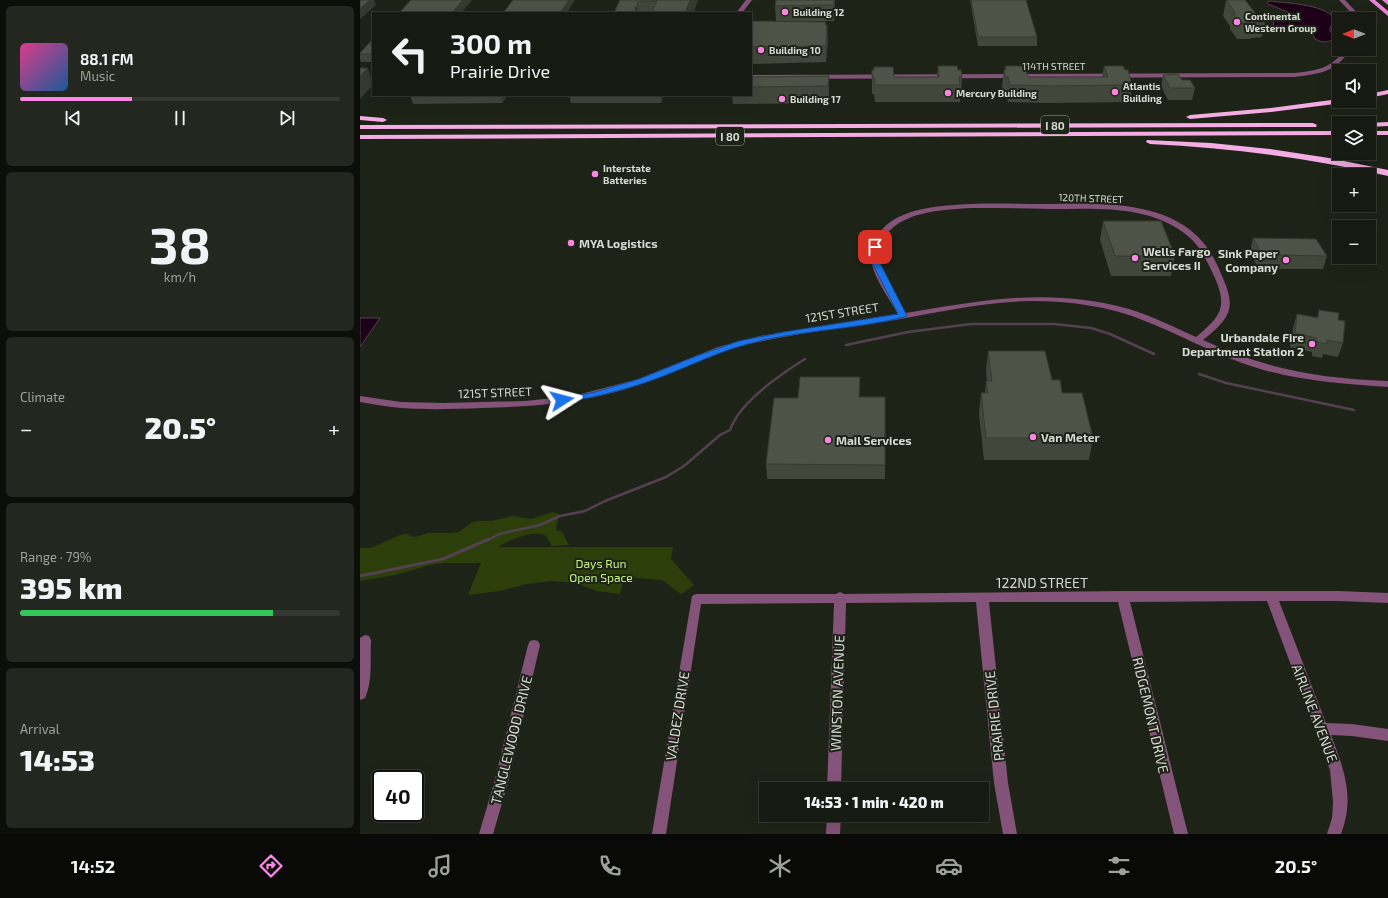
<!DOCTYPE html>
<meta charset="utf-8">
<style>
body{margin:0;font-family:"Exo 2",sans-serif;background:#232720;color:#f1f3f6;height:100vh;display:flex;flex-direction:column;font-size:15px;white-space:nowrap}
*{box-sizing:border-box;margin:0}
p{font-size:13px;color:#9ea19f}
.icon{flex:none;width:22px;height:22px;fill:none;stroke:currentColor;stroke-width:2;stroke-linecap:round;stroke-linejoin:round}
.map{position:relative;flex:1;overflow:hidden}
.details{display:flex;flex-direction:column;gap:6px;padding:6px;background:#0c0e0a;width:360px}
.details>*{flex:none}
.top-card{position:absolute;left:12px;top:12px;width:380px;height:84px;border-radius:0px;box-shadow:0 4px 16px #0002,0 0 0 1px #353832;background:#161a12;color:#f1f3f6;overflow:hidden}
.needle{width:26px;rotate:270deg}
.buttons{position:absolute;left:972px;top:12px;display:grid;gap:8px}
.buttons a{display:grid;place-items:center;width:44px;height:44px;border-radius:0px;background:#161a12;box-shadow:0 4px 16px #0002,0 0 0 1px #353832;font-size:20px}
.speed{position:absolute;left:12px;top:770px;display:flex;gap:8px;font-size:20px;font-weight:700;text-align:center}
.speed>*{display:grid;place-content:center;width:52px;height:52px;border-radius:50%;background:#161a12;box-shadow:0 4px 16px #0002,0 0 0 1px #353832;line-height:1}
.speed .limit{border:2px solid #111;border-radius:6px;background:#fff;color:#111}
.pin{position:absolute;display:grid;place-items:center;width:34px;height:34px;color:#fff;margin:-17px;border-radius:8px;box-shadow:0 2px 6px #0006}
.me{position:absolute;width:44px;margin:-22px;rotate:81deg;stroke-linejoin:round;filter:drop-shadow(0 0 3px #0008)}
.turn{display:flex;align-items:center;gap:14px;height:84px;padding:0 12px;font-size:18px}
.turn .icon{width:52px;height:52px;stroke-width:2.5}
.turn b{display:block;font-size:28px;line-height:34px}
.big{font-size:30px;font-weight:800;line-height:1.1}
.details .widget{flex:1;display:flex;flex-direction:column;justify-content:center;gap:6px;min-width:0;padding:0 14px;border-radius:6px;background:#232720}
.details .dial{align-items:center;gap:0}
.dial b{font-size:52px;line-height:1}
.song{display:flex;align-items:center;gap:12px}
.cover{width:48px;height:48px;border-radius:6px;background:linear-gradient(135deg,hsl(330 70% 55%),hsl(210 70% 35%))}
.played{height:4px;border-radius:2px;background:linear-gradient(90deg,#fc86e4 35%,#353832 35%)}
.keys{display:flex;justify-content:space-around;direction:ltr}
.heat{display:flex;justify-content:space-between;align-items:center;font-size:22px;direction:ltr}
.charge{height:6px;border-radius:3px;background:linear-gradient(90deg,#34c759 79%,#353832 0)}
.trip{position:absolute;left:399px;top:782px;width:230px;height:40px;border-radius:0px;background:#161a12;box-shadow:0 4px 16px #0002,0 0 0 1px #353832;font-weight:800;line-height:40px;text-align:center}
.menu{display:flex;height:64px;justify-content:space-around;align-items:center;background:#090a07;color:#9ea19f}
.menu .icon{width:28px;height:28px}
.menu .selected{color:#fc86e4}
.menu b{font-size:18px;color:#f1f3f6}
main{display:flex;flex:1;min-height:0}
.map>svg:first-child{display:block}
.green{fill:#2c3f0b}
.water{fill:#1d0018;stroke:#544150}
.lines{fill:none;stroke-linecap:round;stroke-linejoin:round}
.stream-far1{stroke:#544150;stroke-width:2.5}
.stream{stroke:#544150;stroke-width:3}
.minor{fill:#845379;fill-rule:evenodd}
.major{fill:#e783d2;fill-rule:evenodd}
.highway{fill:#f5ace4;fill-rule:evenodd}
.wall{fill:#42473c}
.shaded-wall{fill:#363a31}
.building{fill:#4d5346;stroke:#363a31}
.route{fill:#1a73e8;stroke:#114b97}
.poi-dot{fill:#fc86e4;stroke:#1e2318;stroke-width:1.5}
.labels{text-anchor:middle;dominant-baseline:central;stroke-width:4;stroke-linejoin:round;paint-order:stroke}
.far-poi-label{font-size:10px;font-weight:bold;fill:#d5d9d2;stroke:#1e2318;text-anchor:start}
.far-street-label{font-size:10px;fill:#d5d9d2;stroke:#1e2318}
.shield{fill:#1e2318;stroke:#9ea29a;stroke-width:1}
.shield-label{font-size:11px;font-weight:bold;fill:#d5d9d2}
.poi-label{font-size:12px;font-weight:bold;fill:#d5d9d2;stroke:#1e2318;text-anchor:start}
.street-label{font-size:12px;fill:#d5d9d2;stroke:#1e2318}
.park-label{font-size:12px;fill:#c1f27f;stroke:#1e2318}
.near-street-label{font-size:14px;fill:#d5d9d2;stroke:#1e2318}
</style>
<main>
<section class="details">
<div class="widget">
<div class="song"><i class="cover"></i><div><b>88.1 FM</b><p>Music</p></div></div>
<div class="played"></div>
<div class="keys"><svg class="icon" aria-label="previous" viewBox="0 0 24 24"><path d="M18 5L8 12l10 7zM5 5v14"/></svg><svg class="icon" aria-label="pause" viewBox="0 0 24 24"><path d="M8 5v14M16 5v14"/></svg><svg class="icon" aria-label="next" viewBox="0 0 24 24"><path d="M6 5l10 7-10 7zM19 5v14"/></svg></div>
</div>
<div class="widget dial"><b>38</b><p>km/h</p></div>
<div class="widget"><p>Climate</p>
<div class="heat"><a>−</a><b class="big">20.5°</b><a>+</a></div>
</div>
<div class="widget"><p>Range · 79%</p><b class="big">395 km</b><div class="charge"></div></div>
<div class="widget"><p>Arrival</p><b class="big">14:53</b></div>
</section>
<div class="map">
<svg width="1028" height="834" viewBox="0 0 1028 834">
<rect width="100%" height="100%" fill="#1e2318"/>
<path class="green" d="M193,512l6,2 -3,14 1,3 5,1 7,13 -17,1 -6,-10c-10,-8 -39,5 -48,11h175l-2,12 23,26 -13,9 -19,-14 -38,-3 -4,17 -23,-3 -21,-8 -25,-2 -24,3 -28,7 -31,4 13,-32h-37l-14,2 -35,10 -35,6v-33h11l29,-13 6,-1 9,3 13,-4h23l8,-1 12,-9 7,-2h13l22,-5 18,3z"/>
<g class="water">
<path d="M909,1c17,2 54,3 65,17 -1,8 -8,10 -1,17l-1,5c-6,3 -11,2 -17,-1l-2,-5 -9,-4 -19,2 -14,-3 -1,-1 4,-4 -1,-3 -15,-5 1,-1 29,3 3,-3 -3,-3 -20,-8 -1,-2z"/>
<polygon points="0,318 20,318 0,347"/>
</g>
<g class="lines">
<g class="stream-far1">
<polyline points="486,345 548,332 611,324 694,324 731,328 750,334 794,354"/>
<polyline points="839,374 866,383 994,410"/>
<path d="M128,540l11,-6 41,-9 20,-9 25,-5 20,-10 61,-24 18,-11 36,-31 10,-5c9,-27 51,-56 75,-71"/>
</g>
<polyline class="stream" points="0,576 83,559 129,539"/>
<g class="minor">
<polygon points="386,0 392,0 382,13 376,13"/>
<polygon points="979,0 985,0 1003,19 997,19"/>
<path d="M985,49h6c-17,24 -29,24 -56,28l-544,2v-4l544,-2c23,-3 36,-4 50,-24z"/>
<path d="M611,204c26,-1 53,0 79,0 48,0 108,-4 146,31 12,11 20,26 26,41 15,33 8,42 -19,64 65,30 115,38 185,41v6c-50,-3 -99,-7 -146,-24 -33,-12 -64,-29 -97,-42 -36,-15 -76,-20 -114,-20 -48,1 -96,12 -142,20 -54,8 -110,14 -162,29 -35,11 -68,30 -104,40 -47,13 -93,17 -141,18 -27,1 -54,2 -80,0 -14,-1 -28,-4 -42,-6v-6l41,6 43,1 81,-2 48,-5 66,-17 79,-32 42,-11 138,-22c-10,-18 -27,-39 -28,-61 0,-5 3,-9 5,-14 18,-32 63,-33 96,-35zM611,208c26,0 52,0 79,1 46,0 101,-5 139,28 13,11 19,27 26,41 13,30 5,39 -19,59 -22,-10 -44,-21 -67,-28 -79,-22 -144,-9 -223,4 -10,-18 -26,-38 -27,-58 -1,-6 1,-10 4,-15 15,-29 59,-30 88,-32z"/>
<path d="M763,591h215l50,2v10l-50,-2h-59l47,122 26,1 36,5v12l-36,-5 -21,-1c13,35 24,62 10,99h-14l5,-16 1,-16 -3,-32 -63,-169 -137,1 58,232h-14l-56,-232h-129l19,181 9,51h-14l-9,-51 -18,-181 -130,1 -5,186h-14l7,-186 -133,1 -35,230h-14l40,-238 4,-2h140l4,-2 4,2z"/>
<path d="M5,635l4,1 2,4c-1,18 2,41 -6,58l-5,2v-62z"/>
<polygon points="174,640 178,641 180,645 148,783 133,834 119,834 134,783 168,645 170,641"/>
<polygon points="467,815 481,815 480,834 466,834"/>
</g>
<g class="major">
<polygon points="1009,0 1015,0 1028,11 1028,16"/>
<polygon points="1022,0 1028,0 1028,5"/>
</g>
<g class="highway">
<polygon points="1028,90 1028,94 1009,98 1009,94"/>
<polygon points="979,99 979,101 984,101 983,103 911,112 830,119 826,117 830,115 911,108"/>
<polygon points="0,116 23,118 27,120 23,122 0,120"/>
<polygon points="1028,122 1028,126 1009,127 1009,123 1007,123"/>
<polygon points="953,123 957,125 956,127 0,129 0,125"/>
<polygon points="979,131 979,135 0,139 0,135"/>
<rect x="1009" y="131" width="19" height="4"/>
<path d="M787,140l64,3 59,6 59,9 59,12v6c-79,-18 -157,-28 -238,-32l-4,-2z"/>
</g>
</g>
<g class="wall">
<polygon points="260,0 338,0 333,13 254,13"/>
<polygon points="475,0 474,21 416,21 415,6"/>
<polygon points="610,0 666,0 677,37 677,46 618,46"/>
<polygon points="866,0 885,0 896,14 905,22 902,37 891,38 890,39 877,39 870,29 870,26 863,16"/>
<polygon points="466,25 468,41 466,62 391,64 391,26"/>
<polygon points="13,39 13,62 1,62 0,59 0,53"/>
<polygon points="578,66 598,70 602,77 601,94 600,94 600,102 515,102 514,94 512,94 512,70 534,77 577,77"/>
<polygon points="645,66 668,77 742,77 744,66 772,85 770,102 689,103 648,102 647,94 644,94 642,86 644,70 645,70"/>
<polygon points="803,75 822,80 835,88 832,100 808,100 801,86"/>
<polygon points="469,76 469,103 373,104 372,95 391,95 391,77"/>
<polygon points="50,95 148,95 142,103 53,104"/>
<polygon points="209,95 304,95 301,103 211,103"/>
<polygon points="743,221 815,256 811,276 751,276 740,240"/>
<polygon points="893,238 967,256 963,269 916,269 914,275 901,274 890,252"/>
<polygon points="959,310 978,320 983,343 978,357 963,354 962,358 952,356 952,352 930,347 933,328 937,314 957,318"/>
<polygon points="628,351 692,380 702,393 733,438 729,460 624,460 619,414 621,393 625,393 626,381 627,381 626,372"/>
<polygon points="500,397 525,397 525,479 407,479 406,464 438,398"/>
</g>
<g class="shaded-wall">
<polygon points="10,0 14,0 16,5 0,19 0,9"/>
<polygon points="103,0 112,0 101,13 92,13"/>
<polygon points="209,0 215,0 207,13 200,13"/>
<polygon points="330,0 338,0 333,13 325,13"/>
<polygon points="474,0 475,0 474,21"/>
<polygon points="275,7 278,7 279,13 276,13"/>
<polygon points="467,25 468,41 466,62 466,46"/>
<polygon points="8,68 13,85 0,99 0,76"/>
<polygon points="469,76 469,103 468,86"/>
<polygon points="140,95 148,95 142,103"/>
<polygon points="300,95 304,95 301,103"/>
</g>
<g class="building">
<polygon points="0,0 10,0 0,9"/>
<polygon points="51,0 103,0 92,13 39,13"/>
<polygon points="153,0 209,0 200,13 143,13"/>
<polygon points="260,0 330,0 325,13 291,13 297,1 277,2 278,7 275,7 276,13 254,13"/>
<polygon points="416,0 474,0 474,5 415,6"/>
<polygon points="611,0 666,0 677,37 618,37"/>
<polygon points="866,0 885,0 896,14 900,15 905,22 893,22 894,23 881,23 873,14 876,14"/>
<polygon points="393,21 466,22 465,25 467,25 466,46 391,47 391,26 392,26"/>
<polygon points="13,39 13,54 0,54 0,53"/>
<polygon points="578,66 597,66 598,70 601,70 602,77 599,77 600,85 515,85 514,77 512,77 512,70 514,70 514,67 533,67 534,77 579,77"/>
<polygon points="645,66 665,66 668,77 748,77 744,66 763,66 765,70 768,70 772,85 691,86 650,85 648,77 645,77 644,70 646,70"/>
<polygon points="0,68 8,68 0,76"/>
<polygon points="818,74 822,80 830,80 835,88 810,88 803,75"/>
<polygon points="469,76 468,86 391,87 391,77"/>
<polygon points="743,221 801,221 815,256 755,256"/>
<polygon points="893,238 956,239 967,256 915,255 918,261 905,261"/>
<polygon points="959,310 979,313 978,320 985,321 983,343 967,340 967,344 957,342 956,338 935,333 937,314 958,318"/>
<polygon points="628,351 685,351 692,380 700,380 702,393 722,393 733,438 626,438 621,393 628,393 626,381 632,381"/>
<polygon points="440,377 500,377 499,397 525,397 525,465 406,464 414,398 438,398"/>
</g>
<path class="route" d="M515,245l3,2 1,14 28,55 -2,1c-52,13 -109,13 -161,28 -35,10 -66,27 -100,38 -27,9 -54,15 -82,20l-5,-3 5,-2 33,-6 44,-13 60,-24 40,-14 45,-9 114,-18 -27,-53v-14z"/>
<g class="poi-dot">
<circle cx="425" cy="12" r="4"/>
<circle cx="877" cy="22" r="4"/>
<circle cx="401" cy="50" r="4"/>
<circle cx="755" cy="92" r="4"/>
<circle cx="588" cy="93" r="4"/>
<circle cx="422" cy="99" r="4"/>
<circle cx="235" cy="174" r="4"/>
<circle cx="211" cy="243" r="4"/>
<circle cx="775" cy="258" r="4"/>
<circle cx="926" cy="260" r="4"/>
<circle cx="952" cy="344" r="4"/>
<circle cx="673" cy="437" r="4"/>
<circle cx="468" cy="440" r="4"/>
</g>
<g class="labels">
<g class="far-poi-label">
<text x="433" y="12">Building 12</text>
<text x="885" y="16">Continental<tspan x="885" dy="12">Western Group</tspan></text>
<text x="409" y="50">Building 10</text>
<text x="763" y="86">Atlantis<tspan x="763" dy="12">Building</tspan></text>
<text x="596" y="93">Mercury Building</text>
<text x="430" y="99">Building 17</text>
<text x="243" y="168">Interstate<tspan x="243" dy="12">Batteries</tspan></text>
</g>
<g class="far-street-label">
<text x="694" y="66">114TH STREET</text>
<text transform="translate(731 198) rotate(2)">120TH STREET</text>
</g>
<g class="shield">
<rect x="681" y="116" width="28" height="18" rx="3"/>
<rect x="356" y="127" width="28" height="18" rx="3"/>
</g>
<g class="shield-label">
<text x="695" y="125">I 80</text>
<text x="370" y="136">I 80</text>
</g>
<g class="poi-label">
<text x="219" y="243">MYA Logistics</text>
<text x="783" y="251">Wells Fargo<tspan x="783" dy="14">Services II</tspan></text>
<text x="918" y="253" text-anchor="end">Sink Paper<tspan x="918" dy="14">Company</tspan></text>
<text x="944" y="337" text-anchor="end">Urbandale Fire<tspan x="944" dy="14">Department Station 2</tspan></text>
<text x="681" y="437">Van Meter</text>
<text x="476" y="440">Mail Services</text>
</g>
<g class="street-label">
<text transform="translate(482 312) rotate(-9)">121ST STREET</text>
<text transform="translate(135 392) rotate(-2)">121ST STREET</text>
</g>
<g class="park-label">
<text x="241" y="563">Days Run<tspan x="241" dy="14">Open Space</tspan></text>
</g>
<g class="near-street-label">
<text x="682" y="582">122ND STREET</text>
<text transform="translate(477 693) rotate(-88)">WINSTON AVENUE</text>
<text transform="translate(955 713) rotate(69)">AIRLINE AVENUE</text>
<text transform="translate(791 715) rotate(77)">RIDGEMONT DRIVE</text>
<text transform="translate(317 716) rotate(-81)">VALDEZ DRIVE</text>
<text transform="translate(634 716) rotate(-96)">PRAIRIE DRIVE</text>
<text transform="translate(151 740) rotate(-76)">TANGLEWOOD DRIVE</text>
</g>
</g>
</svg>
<div class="buttons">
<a><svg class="needle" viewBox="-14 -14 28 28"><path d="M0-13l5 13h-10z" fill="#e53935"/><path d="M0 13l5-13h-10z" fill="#9ea19f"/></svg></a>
<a><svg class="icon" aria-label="sound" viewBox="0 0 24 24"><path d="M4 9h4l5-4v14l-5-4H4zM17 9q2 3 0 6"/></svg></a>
<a><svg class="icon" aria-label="layers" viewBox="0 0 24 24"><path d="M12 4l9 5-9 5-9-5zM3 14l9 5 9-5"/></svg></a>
<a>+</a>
<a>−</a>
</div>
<div class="speed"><div class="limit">40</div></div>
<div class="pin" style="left:515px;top:247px;background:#d93025"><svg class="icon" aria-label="arrive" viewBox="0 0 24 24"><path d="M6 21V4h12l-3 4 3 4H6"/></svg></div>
<svg class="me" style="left:202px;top:400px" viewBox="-20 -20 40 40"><path d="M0-17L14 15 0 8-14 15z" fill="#1a73e8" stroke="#fff" stroke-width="4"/></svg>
<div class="trip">14:53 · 1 min · 420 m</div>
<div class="top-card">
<div class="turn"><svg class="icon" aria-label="left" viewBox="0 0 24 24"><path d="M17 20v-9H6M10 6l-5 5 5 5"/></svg><div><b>300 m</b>Prairie Drive</div></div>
</div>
</div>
</main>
<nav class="menu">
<b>14:52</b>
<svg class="icon selected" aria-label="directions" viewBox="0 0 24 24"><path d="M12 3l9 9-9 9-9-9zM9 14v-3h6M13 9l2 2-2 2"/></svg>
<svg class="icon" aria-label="music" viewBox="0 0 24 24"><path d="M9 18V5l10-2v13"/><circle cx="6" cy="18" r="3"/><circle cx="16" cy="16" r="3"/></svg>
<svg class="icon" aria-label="phone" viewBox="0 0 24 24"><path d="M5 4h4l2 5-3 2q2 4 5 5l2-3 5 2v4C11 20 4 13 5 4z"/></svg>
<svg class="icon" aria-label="climate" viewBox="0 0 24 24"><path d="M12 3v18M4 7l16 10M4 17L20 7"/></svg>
<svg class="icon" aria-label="car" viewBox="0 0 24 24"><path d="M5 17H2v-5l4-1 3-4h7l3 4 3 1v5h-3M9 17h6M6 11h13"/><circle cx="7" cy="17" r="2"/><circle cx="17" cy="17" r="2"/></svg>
<svg class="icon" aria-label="filters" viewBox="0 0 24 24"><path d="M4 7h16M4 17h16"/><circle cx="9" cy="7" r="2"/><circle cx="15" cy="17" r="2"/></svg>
<b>20.5°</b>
</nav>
